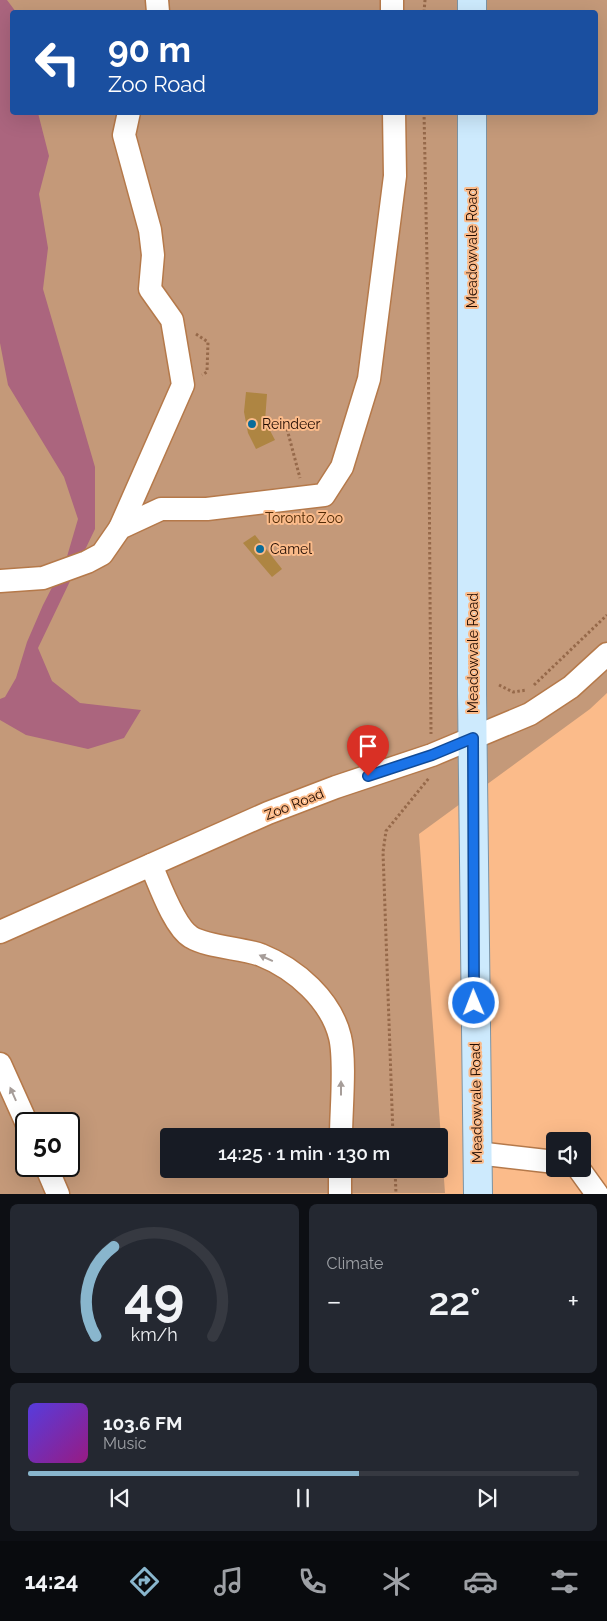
<!DOCTYPE html>
<meta charset="utf-8">
<style>
body{margin:0;font-family:Raleway,sans-serif;background:#242831;color:#f1f3f6;height:100vh;display:flex;flex-direction:column;font-size:19px;white-space:nowrap}
*{box-sizing:border-box;margin:0}
p{font-size:16px;color:#9ea1a6}
.icon{flex:none;width:28px;height:28px;fill:none;stroke:currentColor;stroke-width:2;stroke-linecap:round;stroke-linejoin:round}
.map{position:relative;height:1194px;overflow:hidden}
.sheet{display:flex;flex-direction:column;gap:10px;padding:10px;background:#0d0f14;flex:1}
.sheet>*{flex:none}
.top-card{position:absolute;left:10px;top:10px;width:588px;height:105px;border-radius:5px;box-shadow:0 5px 20px #0002;background:#1a4fa0;color:#fff;overflow:hidden}
.controls{position:absolute;left:546px;top:1132px;display:grid;gap:10px}
.controls a{display:grid;place-items:center;width:45px;height:45px;border-radius:5px;background:#171b24;box-shadow:0 5px 20px #0002;font-size:25px}
.speed{position:absolute;left:15px;top:1112px;display:flex;gap:10px;font-size:25px;font-weight:700;text-align:center}
.speed>*{display:grid;place-content:center;width:65px;height:65px;border-radius:50%;background:#171b24;box-shadow:0 5px 20px #0002;line-height:1}
.speed .limit{border:2px solid #111;border-radius:8px;background:#fff;color:#111}
.pin{position:absolute;display:grid;place-items:center;width:42px;height:42px;color:#fff;margin:-51px -21px;border-radius:50% 50% 50% 0;rotate:-45deg;box-shadow:0 0 5px #0007}
.pin .icon{rotate:45deg}
.me{position:absolute;width:55px;margin:-28px;rotate:359deg;stroke-linejoin:round;filter:drop-shadow(0 0 4px #0008)}
.turn{display:flex;align-items:center;gap:18px;height:105px;padding:0 15px;font-size:22px}
.turn .icon{width:65px;height:65px;stroke-width:2.5}
.turn b{display:block;font-size:35px;line-height:42px}
.big{font-size:38px;font-weight:600;line-height:1.1}
.sheet .card{flex:1;display:flex;flex-direction:column;justify-content:center;gap:8px;min-width:0;padding:0 18px;border-radius:8px;background:#242831}
.sheet .dial{align-items:center;gap:0}
.dial svg{height:130px;overflow:visible;fill:none;stroke:#363941;stroke-width:7;stroke-linecap:round;text-anchor:middle}
.dial text{fill:#f1f3f6;stroke:none}
.song{display:flex;align-items:center;gap:15px}
.cover{width:60px;height:60px;border-radius:8px;background:linear-gradient(135deg,hsl(250 70% 55%),hsl(310 70% 35%))}
.played{height:5px;border-radius:2px;background:linear-gradient(90deg,#89b6cd 60%,#363941 60%)}
.keys{display:flex;justify-content:space-around;direction:ltr}
.heat{display:flex;justify-content:space-between;align-items:center;font-size:28px;direction:ltr}
.sheet .tiles{flex:1;display:grid;gap:10px;grid-template-columns:1fr 1fr}
.card:last-child{grid-column:span 2}
.trip{position:absolute;left:160px;top:1128px;width:288px;height:50px;border-radius:5px;background:#171b24;box-shadow:0 5px 20px #0002;font-weight:600;line-height:50px;text-align:center}
.dock{display:flex;height:80px;justify-content:space-around;align-items:center;background:#090b0e;color:#9ea1a6}
.dock .icon{width:35px;height:35px}
.dock .selected{color:#89b6cd}
.dock b{font-size:22px;color:#f1f3f6}
.map>svg:first-child{display:block}
.green{fill:#c49979;fill-rule:evenodd}
.water{fill:#ab657e}
.building{fill:#ae8542}
.lines{fill:none;stroke-linecap:round;stroke-linejoin:round}
.minor-casing{stroke:#b5794a;stroke-width:25}
.major-casing{stroke:#7b93a4;stroke-width:30}
.path{stroke:#96694a;stroke-width:3;stroke-dasharray:2.5 2.5;stroke-linecap:butt}
.minor{stroke:#fff;stroke-width:22}
.major{stroke:#cdeafd;stroke-width:28}
.oneway{fill:#a69d99}
.route-casing{stroke:#114b97;stroke-width:12}
.route{stroke:#1a73e8;stroke-width:9}
.poi-dot{fill:#0a6c9a;stroke:#fbbb8a;stroke-width:2}
.labels{text-anchor:middle;dominant-baseline:central;stroke-width:4;stroke-linejoin:round;paint-order:stroke}
.street-label{font-size:14px;fill:#210b00;stroke:#fbbb8a}
.poi-label{font-size:14px;fill:#210b00;stroke:#fbbb8a;text-anchor:start}
.park-label{font-size:14px;fill:#522b06;stroke:#fbbb8a}
</style>
<div class="map">
<svg width="607" height="1194" viewBox="0 0 607 1194">
<rect width="100%" height="100%" fill="#fbbb8a"/>
<path class="green" d="M0,0h607v693l-17,16 -171,125 26,359 -445,1zM12,12h583v100h-583zM26,1124h43v42h-43zM169,1136h270v33h-270z"/>
<polygon class="water" points="0,0 7,0 16,12 12,12 12,112 38,113 49,156 39,194 48,248 43,289 95,467 95,529 38,648 52,681 80,703 141,710 124,738 88,749 26,735 0,720 0,699 5,697 16,678 27,642 43,605 66,560 78,519 64,477 8,385 0,343"/>
<g class="building">
<polygon points="246,392 267,394 265,421 275,440 256,449 248,433 244,412"/>
<polygon points="255,535 282,569 272,577 243,543"/>
</g>
<g class="lines">
<g class="minor-casing">
<g id="minor">
<polyline points="157,0 158,12"/>
<polyline points="392,0 392,12"/>
<polyline points="120,528 183,385 172,320 150,289 153,255 150,230 124,135 129,112"/>
<polyline points="0,581 43,578 87,562 102,554 120,528 161,509 207,509 324,495 342,467 369,379 395,176 394,112"/>
<path d="M151,865c8,18 23,62 40,72 16,10 51,11 70,18 35,14 70,45 79,82 6,24 1,73 1,99"/>
<polyline points="0,932 268,813 336,787 432,755 530,714 571,687 607,654"/>
<polyline points="0,1064 27,1124"/>
<polyline points="477,1153 555,1162"/>
<polyline points="46,1166 58,1194"/>
<polyline points="579,1169 597,1194"/>
<polyline points="340,1194 340,1169"/>
</g>
</g>
<g class="major-casing">
<g id="major">
<polyline points="472,12 472,0"/>
<polyline points="472,112 472,694 478,1194"/>
</g>
</g>
<g class="path">
<polyline points="424,12 425,0"/>
<polyline points="424,112 428,310 431,734"/>
<polyline points="196,334 208,342 207,372 202,375"/>
<polyline points="287,429 300,478"/>
<polyline points="499,685 513,692 527,690"/>
<polyline points="534,685 607,615"/>
<polyline points="393,1136 383,852 386,831 429,778"/>
<polyline points="395,1169 396,1194"/>
</g>
<use href="#minor" class="minor"/>
<use href="#major" class="major"/>
</g>
<defs><path id="oneway-solid" d="M-6-.8H1V-3.2L6.5 0L1 3.2V.8H-6Z" transform="scale(1.25)"/></defs>
<g class="oneway">
<use href="#oneway-solid" transform="translate(266 958) rotate(-156)"/>
<use href="#oneway-solid" transform="translate(341 1088) rotate(-90)"/>
<use href="#oneway-solid" transform="translate(13 1094) rotate(-114)"/>
</g>
<g class="lines">
<g class="route-casing">
<polyline id="route" points="368,776 432,755 473,738 474,1003"/>
</g>
<use href="#route" class="route"/>
</g>
<g class="poi-dot">
<circle cx="252" cy="424" r="5"/>
<circle cx="260" cy="549" r="5"/>
</g>
<g class="labels">
<g class="street-label">
<text transform="translate(472 248) rotate(-90)">Meadowvale Road</text>
<text transform="translate(473 653) rotate(-90)">Meadowvale Road</text>
<text transform="translate(294 804) rotate(-22)">Zoo Road</text>
<text transform="translate(476 1103) rotate(-91)">Meadowvale Road</text>
</g>
<g class="poi-label">
<text x="262" y="424">Reindeer</text>
<text x="270" y="549">Camel</text>
</g>
<g class="park-label">
<text x="304" y="518">Toronto Zoo</text>
</g>
</g>
</svg>
<div class="controls">
<a><svg class="icon" aria-label="sound" viewBox="0 0 24 24"><path d="M4 9h4l5-4v14l-5-4H4zM17 9q2 3 0 6"/></svg></a>
</div>
<div class="speed"><div class="limit">50</div></div>
<div class="pin" style="left:368px;top:776px;background:#d93025"><svg class="icon" aria-label="arrive" viewBox="0 0 24 24"><path d="M6 21V4h12l-3 4 3 4H6"/></svg></div>
<svg class="me" style="left:474px;top:1003px" viewBox="-20 -20 40 40"><circle r="17" fill="#1a73e8" stroke="#fff" stroke-width="3"/><path d="M0-11L8 9 0 5-8 9z" fill="#fff"/></svg>
<div class="trip">14:25 · 1 min · 130 m</div>
<div class="top-card">
<div class="turn"><svg class="icon" aria-label="left" viewBox="0 0 24 24"><path d="M17 20v-9H6M10 6l-5 5 5 5"/></svg><div><b>90 m</b>Zoo Road</div></div>
</div>
</div>
<section class="sheet">
<div class="tiles">
<div class="card dial"><svg viewBox="0 0 100 80">
<path d="M14 69A42 42 0 1 1 86 69"/>
<path d="M14 69A42 42 0 0 1 25 14" stroke="#89b6cd"/>
<text x="50" y="56" font-size="32" font-weight="700">49</text>
<text x="50" y="72" font-size="11">km/h</text>
</svg></div>
<div class="card"><p>Climate</p>
<div class="heat"><a>−</a><b class="big">22°</b><a>+</a></div>
</div>
<div class="card">
<div class="song"><i class="cover"></i><div><b>103.6 FM</b><p>Music</p></div></div>
<div class="played"></div>
<div class="keys"><svg class="icon" aria-label="previous" viewBox="0 0 24 24"><path d="M18 5L8 12l10 7zM5 5v14"/></svg><svg class="icon" aria-label="pause" viewBox="0 0 24 24"><path d="M8 5v14M16 5v14"/></svg><svg class="icon" aria-label="next" viewBox="0 0 24 24"><path d="M6 5l10 7-10 7zM19 5v14"/></svg></div>
</div>
</div>
</section>
<nav class="dock">
<b>14:24</b>
<svg class="icon selected" aria-label="directions" viewBox="0 0 24 24"><path d="M12 3l9 9-9 9-9-9zM9 14v-3h6M13 9l2 2-2 2"/></svg>
<svg class="icon" aria-label="music" viewBox="0 0 24 24"><path d="M9 18V5l10-2v13"/><circle cx="6" cy="18" r="3"/><circle cx="16" cy="16" r="3"/></svg>
<svg class="icon" aria-label="phone" viewBox="0 0 24 24"><path d="M5 4h4l2 5-3 2q2 4 5 5l2-3 5 2v4C11 20 4 13 5 4z"/></svg>
<svg class="icon" aria-label="climate" viewBox="0 0 24 24"><path d="M12 3v18M4 7l16 10M4 17L20 7"/></svg>
<svg class="icon" aria-label="car" viewBox="0 0 24 24"><path d="M5 17H2v-5l4-1 3-4h7l3 4 3 1v5h-3M9 17h6M6 11h13"/><circle cx="7" cy="17" r="2"/><circle cx="17" cy="17" r="2"/></svg>
<svg class="icon" aria-label="filters" viewBox="0 0 24 24"><path d="M4 7h16M4 17h16"/><circle cx="9" cy="7" r="2"/><circle cx="15" cy="17" r="2"/></svg>
</nav>
